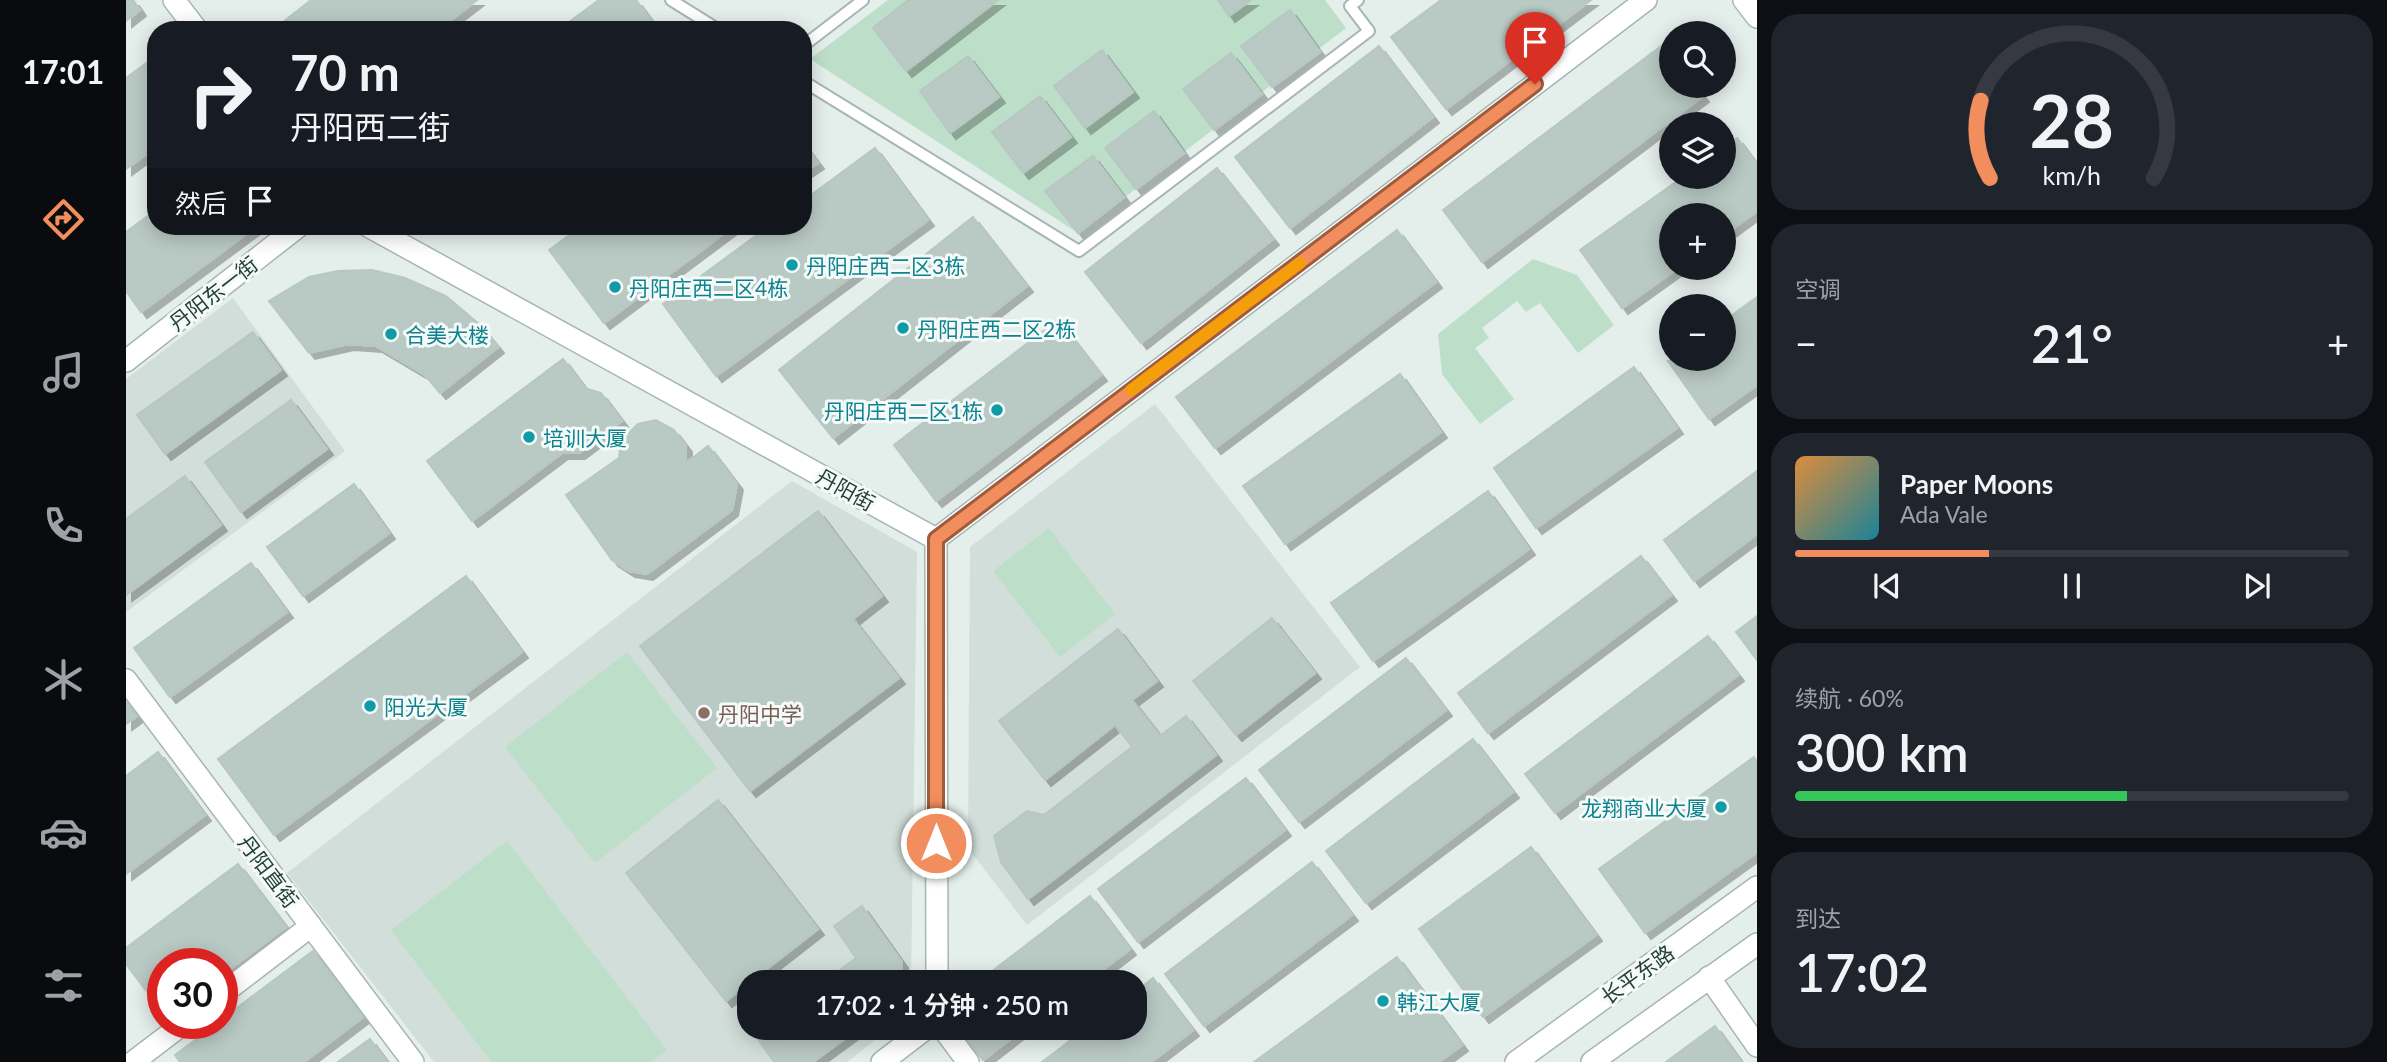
<!DOCTYPE html>
<html lang="zh">
<meta charset="utf-8">
<style>
body{margin:0;font-family:Lato,"Noto Sans SC",sans-serif;background:#20242c;color:#f1f3f6;height:100vh;display:flex;flex-direction:column;font-size:26px;white-space:nowrap}
*{box-sizing:border-box;margin:0}
p{font-size:23px;color:#9ea1a6}
.icon{flex:none;width:38px;height:38px;fill:none;stroke:currentColor;stroke-width:2;stroke-linecap:round;stroke-linejoin:round}
.map{position:relative;flex:1;overflow:hidden}
.side{display:flex;flex-direction:column;gap:14px;padding:14px;background:#0d0f14;width:630px}
.side>*{flex:none}
.hud{position:absolute;left:21px;top:21px;width:665px;height:214px;border-radius:28px;box-shadow:0 4px 18px #0003;background:#171b24;color:#f1f3f6;overflow:hidden}
.tools{position:absolute;left:1533px;top:21px;display:grid;gap:14px}
.tools a{display:grid;place-items:center;width:77px;height:77px;border-radius:50%;background:#171b24;box-shadow:0 4px 18px #0003;font-size:35px}
.speed{position:absolute;left:21px;top:948px;display:flex;gap:14px;font-size:35px;font-weight:700;text-align:center}
.speed>*{display:grid;place-content:center;width:91px;height:91px;border-radius:50%;background:#171b24;box-shadow:0 4px 18px #0003;line-height:1}
.speed .limit{border:10px solid #d22;background:#fff;color:#111}
.pin{position:absolute;display:grid;place-items:center;width:60px;height:60px;color:#fff;margin:-72px -30px;border-radius:50% 50% 50% 0;rotate:-45deg;box-shadow:0 0 7px #0007}
.pin .icon{rotate:45deg}
.me{position:absolute;width:77px;margin:-38px;rotate:0deg;stroke-linejoin:round;filter:drop-shadow(0 0 5px #0008)}
.turn{display:flex;align-items:center;gap:24px;height:147px;padding:0 28px;font-size:32px}
.turn .icon{width:91px;height:91px;stroke-width:2.5}
.turn b{display:block;font-size:49px;line-height:60px}
.then{display:flex;align-items:center;height:66px;padding:0 28px;background:#0003;gap:14px;font-size:26px}
.big{font-size:52px;font-weight:600;line-height:1.1}
.side .tile{flex:1;display:flex;flex-direction:column;justify-content:center;gap:10px;min-width:0;padding:0 24px;border-radius:28px;background:#20242c}
.side .dial{align-items:center;gap:0}
.dial svg{height:182px;overflow:visible;fill:none;stroke:#363941;stroke-width:7;stroke-linecap:round;text-anchor:middle}
.dial text{fill:#f1f3f6;stroke:none}
.song{display:flex;align-items:center;gap:21px}
.cover{width:84px;height:84px;border-radius:10px;background:linear-gradient(135deg,hsl(30 70% 55%),hsl(190 70% 35%))}
.played{height:7px;border-radius:4px;background:linear-gradient(90deg,#f28d5e 35%,#363941 35%)}
.keys{display:flex;justify-content:space-around;direction:ltr}
.heat{display:flex;justify-content:space-between;align-items:center;font-size:38px;direction:ltr}
.charge{height:10px;border-radius:5px;background:linear-gradient(90deg,#34c759 60%,#363941 0)}
.trip{position:absolute;left:611px;top:970px;width:410px;height:70px;border-radius:28px;background:#171b24;box-shadow:0 4px 18px #0003;font-weight:600;line-height:70px;text-align:center}
main{display:flex;flex:1;min-height:0}
.tabs{display:flex;flex-direction:column;width:126px;justify-content:space-around;align-items:center;background:#090b0e;color:#9ea1a6}
.tabs .icon{width:49px;height:49px}
.tabs .active{color:#f28d5e}
.tabs b{font-size:32px;color:#f1f3f6}
.map>svg:first-child{display:block}
.built{fill:#d2ded9}
.green{fill:#bddfc9}
.building{fill:#b9c9c3;stroke:#b7c8c2;stroke-width:2;filter:url(#shadow)}
.lines{fill:none;stroke-linecap:round;stroke-linejoin:round}
.service-casing{stroke:#a6b6b2;stroke-width:14}
.minor-casing{stroke:#a6b6b2;stroke-width:24}
.tertiary-casing{stroke:#a6b6b2;stroke-width:24}
.secondary-casing{stroke:#a3bab3;stroke-width:24}
.service{stroke:#fff;stroke-width:10}
.minor{stroke:#fff;stroke-width:21}
.tertiary{stroke:#fff;stroke-width:21}
.secondary{stroke:#fff;stroke-width:21}
.route-casing{stroke:#9d5c3d;stroke-width:18}
.route{stroke:#f28d5e;stroke-width:12}
.slow{stroke:#f59e0b;stroke-width:12}
.culture-dot{fill:#0f9aa8;stroke:#f5faf8;stroke-width:2.5}
.education-dot{fill:#8d6e63;stroke:#f5faf8;stroke-width:2.5}
.labels{text-anchor:middle;dominant-baseline:central;stroke-width:6;stroke-linejoin:round;paint-order:stroke}
.culture-label{font-size:21px;fill:#0d838f;stroke:#f5faf8;text-anchor:start}
.street-label{font-size:21px;fill:#23403a;stroke:#f5faf8}
.education-label{font-size:21px;fill:#785e54;stroke:#f5faf8;text-anchor:start}
</style>
<main>
<nav class="tabs">
<b>17:01</b>
<svg class="icon active" aria-label="directions" viewBox="0 0 24 24"><path d="M12 3l9 9-9 9-9-9zM9 14v-3h6M13 9l2 2-2 2"/></svg>
<svg class="icon" aria-label="music" viewBox="0 0 24 24"><path d="M9 18V5l10-2v13"/><circle cx="6" cy="18" r="3"/><circle cx="16" cy="16" r="3"/></svg>
<svg class="icon" aria-label="phone" viewBox="0 0 24 24"><path d="M5 4h4l2 5-3 2q2 4 5 5l2-3 5 2v4C11 20 4 13 5 4z"/></svg>
<svg class="icon" aria-label="climate" viewBox="0 0 24 24"><path d="M12 3v18M4 7l16 10M4 17L20 7"/></svg>
<svg class="icon" aria-label="car" viewBox="0 0 24 24"><path d="M5 17H2v-5l4-1 3-4h7l3 4 3 1v5h-3M9 17h6M6 11h13"/><circle cx="7" cy="17" r="2"/><circle cx="17" cy="17" r="2"/></svg>
<svg class="icon" aria-label="filters" viewBox="0 0 24 24"><path d="M4 7h16M4 17h16"/><circle cx="9" cy="7" r="2"/><circle cx="15" cy="17" r="2"/></svg>
</nav>
<div class="map">
<svg width="1631" height="1062" viewBox="0 0 1631 1062">
<defs>
<filter id="shadow"><feDropShadow dx="6" dy="6" stdDeviation="0" flood-color="#0004"/></filter>
</defs>
<rect width="100%" height="100%" fill="#e4eeea"/>
<g class="built">
<polygon points="107,298 219,451 0,612 0,379"/>
<polygon points="1029,404 1234,667 901,925 842,848 844,547"/>
<polygon points="666,481 791,552 785,982 623,982 623,1027 766,1027 721,1062 308,1062 161,873"/>
</g>
<g class="green">
<polygon points="762,0 1199,0 1220,28 952,233 684,59"/>
<polygon points="1407,259 1451,275 1488,325 1452,353 1414,303 1400,312 1391,301 1356,328 1363,338 1349,348 1388,399 1354,424 1316,374 1312,334"/>
<polygon points="923,528 989,614 934,657 867,571"/>
<polygon points="501,652 591,768 469,863 379,747"/>
<polygon points="381,841 541,1050 525,1062 365,1062 265,930"/>
</g>
<g class="building">
<polygon points="0,0 7,0 14,10 0,21"/>
<polygon points="185,0 351,0 312,30 147,30"/>
<polygon points="473,0 510,0 532,30 432,30"/>
<polygon points="782,0 872,0 780,71 747,28"/>
<polygon points="1092,0 1125,0 1103,16"/>
<polygon points="1315,0 1465,0 1320,109 1265,37"/>
<polygon points="1164,10 1194,52 1146,87 1115,46"/>
<polygon points="1538,44 1545,54 1545,86 1569,86 1577,96 1356,262 1317,210"/>
<polygon points="1253,46 1307,117 1164,228 1109,157"/>
<polygon points="976,50 1007,92 959,128 928,86"/>
<polygon points="1105,53 1136,94 1088,130 1057,89"/>
<polygon points="30,56 30,147 0,169 0,78"/>
<polygon points="842,56 873,97 824,133 794,91"/>
<polygon points="914,96 945,137 897,173 866,132"/>
<polygon points="1028,111 1058,153 1010,189 979,148"/>
<polygon points="1611,138 1631,165 1631,211 1598,235 1598,215 1545,215 1545,268 1552,268 1496,308 1454,250 1557,177 1598,177 1598,147"/>
<polygon points="677,143 692,163 677,173"/>
<polygon points="749,148 802,220 590,376 537,304 643,226 677,226 677,201"/>
<polygon points="967,156 998,197 952,233 919,191"/>
<polygon points="1091,168 1147,239 1015,343 959,272"/>
<polygon points="30,210 30,226 131,226 15,312 0,291 0,232"/>
<polygon points="847,217 901,286 707,438 653,370"/>
<polygon points="456,226 608,226 478,323 423,250"/>
<polygon points="1271,230 1310,282 1089,448 1050,397"/>
<polygon points="246,270 279,278 320,296 353,324 372,347 314,393 299,375 250,346 222,344 183,353 143,301 183,277 212,271"/>
<polygon points="1631,297 1631,385 1583,419 1542,361 1598,359 1598,321"/>
<polygon points="932,320 975,375 810,501 768,445"/>
<polygon points="127,332 155,370 39,454 11,415"/>
<polygon points="437,359 459,388 475,393 496,421 453,453 436,453 346,521 301,461"/>
<polygon points="1508,367 1551,428 1410,528 1368,468"/>
<polygon points="1274,374 1315,432 1159,544 1117,486"/>
<polygon points="165,400 201,449 115,512 79,462"/>
<polygon points="530,420 548,430 560,446 560,463 582,446 611,484 606,510 521,574 503,571 486,560 440,495 493,458 495,441 512,424"/>
<polygon points="1631,471 1631,534 1568,581 1538,540"/>
<polygon points="59,476 95,525 0,595 0,519"/>
<polygon points="228,484 263,533 177,596 141,547"/>
<polygon points="1362,491 1403,549 1247,661 1205,603"/>
<polygon points="692,511 756,596 727,619 773,678 624,791 514,646"/>
<polygon points="1515,556 1545,595 1362,733 1332,693"/>
<polygon points="125,563 161,612 44,697 8,648"/>
<polygon points="340,576 396,652 148,835 92,759"/>
<polygon points="1631,616 1631,660 1610,632"/>
<polygon points="1146,618 1189,673 1110,735 1067,681"/>
<polygon points="992,629 1031,681 1006,700 1034,736 1060,716 1090,755 902,899 875,862 868,836 901,811 918,815 1006,747 989,725 919,780 873,721"/>
<polygon points="1582,636 1612,675 1429,813 1399,774"/>
<polygon points="1280,658 1320,710 1173,822 1133,770"/>
<polygon points="0,701 11,716 0,724"/>
<polygon points="1347,739 1387,792 1240,903 1200,851"/>
<polygon points="32,752 79,815 0,874 0,776"/>
<polygon points="1628,757 1631,762 1631,852 1519,933 1473,869"/>
<polygon points="1120,778 1159,830 1012,942 972,889"/>
<polygon points="592,800 692,929 600,1001 500,873"/>
<polygon points="1405,847 1470,935 1357,1017 1293,929"/>
<polygon points="1186,862 1226,915 1078,1026 1039,974"/>
<polygon points="112,864 160,927 96,975 96,964 37,964 37,1013 0,964 0,948"/>
<polygon points="964,896 1004,949 961,982 852,982"/>
<polygon points="736,906 776,962 774,982 698,982 730,958 708,926"/>
<polygon points="187,951 237,1017 178,1062 54,1062 49,1055 91,1024 96,1024 96,1019"/>
<polygon points="1271,957 1336,1045 1313,1062 1128,1062"/>
<polygon points="1027,978 1067,1030 1025,1062 916,1062 962,1027 1008,1027 1008,993"/>
<polygon points="1589,1026 1615,1062 1540,1062"/>
<polygon points="634,1027 735,1027 687,1062 648,1062 627,1032"/>
<polygon points="832,1027 900,1027 857,1060"/>
<polygon points="244,1039 261,1062 212,1062"/>
</g>
<g class="lines">
<g class="service-casing">
<g id="service">
<polyline points="545,0 593,30"/>
<polyline points="677,46 737,0"/>
<polyline points="677,81 953,251 1243,31 1224,6 1232,0"/>
</g>
</g>
<g class="minor-casing">
<g id="minor">
<polyline points="48,0 71,30"/>
<polyline points="242,226 810,539 811,982"/>
<polyline points="0,361 173,226"/>
<polyline points="810,539 1520,0"/>
<polyline points="0,680 287,1062"/>
<polyline points="1583,977 1631,1046"/>
<polyline points="96,994 185,926"/>
<polyline points="816,1027 842,1062"/>
<polyline points="7,1062 57,1024"/>
<polyline points="756,1062 802,1027"/>
</g>
</g>
<g class="tertiary-casing">
<g id="tertiary">
<polyline points="1390,1062 1631,887"/>
<polyline points="1466,1062 1631,944"/>
</g>
</g>
<g class="secondary-casing">
<polyline id="secondary" points="1618,0 1631,17"/>
</g>
<use href="#service" class="service"/>
<use href="#minor" class="minor"/>
<use href="#tertiary" class="tertiary"/>
<use href="#secondary" class="secondary"/>
</g>
<g class="lines">
<g class="route-casing">
<polyline id="route" points="810,843 810,539 1409,84"/>
</g>
<use href="#route" class="route"/>
<polyline class="slow" points="1005,390 1174,263"/>
</g>
<g class="culture-dot">
<circle cx="666" cy="265" r="7"/>
<circle cx="489" cy="287" r="7"/>
<circle cx="777" cy="328" r="7"/>
<circle cx="265" cy="334" r="7"/>
<circle cx="871" cy="410" r="7"/>
<circle cx="403" cy="437" r="7"/>
<circle cx="244" cy="706" r="7"/>
<circle cx="1595" cy="807" r="7"/>
<circle cx="1257" cy="1001" r="7"/>
</g>
<circle class="education-dot" cx="578" cy="713" r="7"/>
<g class="labels">
<g class="culture-label">
<text x="680" y="265">丹阳庄西二区3栋</text>
<text x="503" y="287">丹阳庄西二区4栋</text>
<text x="791" y="328">丹阳庄西二区2栋</text>
<text x="279" y="334">合美大楼</text>
<text x="857" y="410" text-anchor="end">丹阳庄西二区1栋</text>
<text x="417" y="437">培训大厦</text>
<text x="258" y="706">阳光大厦</text>
<text x="1581" y="807" text-anchor="end">龙翔商业大厦</text>
<text x="1271" y="1001">韩江大厦</text>
</g>
<g class="street-label">
<text transform="translate(87 293) rotate(-38)">丹阳东一街</text>
<text transform="translate(720 489) rotate(29)">丹阳街</text>
<text transform="translate(143 871) rotate(53)">丹阳直街</text>
<text transform="translate(1511 974) rotate(-36)">长平东路</text>
</g>
<g class="education-label">
<text x="592" y="713">丹阳中学</text>
</g>
</g>
</svg>
<div class="tools">
<a><svg class="icon" aria-label="search" viewBox="0 0 24 24"><circle cx="10" cy="10" r="6"/><path d="M15 15l6 6"/></svg></a>
<a><svg class="icon" aria-label="layers" viewBox="0 0 24 24"><path d="M12 4l9 5-9 5-9-5zM3 14l9 5 9-5"/></svg></a>
<a>+</a>
<a>−</a>
</div>
<div class="speed"><div class="limit">30</div></div>
<div class="pin" style="left:1409px;top:84px;background:#d93025"><svg class="icon" aria-label="arrive" viewBox="0 0 24 24"><path d="M6 21V4h12l-3 4 3 4H6"/></svg></div>
<svg class="me" style="left:810px;top:843px" viewBox="-20 -20 40 40"><circle r="17" fill="#f28d5e" stroke="#fff" stroke-width="3"/><path d="M0-11L8 9 0 5-8 9z" fill="#fff"/></svg>
<div class="trip">17:02 · 1 分钟 · 250 m</div>
<div class="hud">
<div class="turn"><svg class="icon" aria-label="right" viewBox="0 0 24 24"><path d="M7 20v-9h11M14 6l5 5-5 5"/></svg><div><b>70 m</b>丹阳西二街</div></div>
<div class="then">然后<svg class="icon" aria-label="arrive" viewBox="0 0 24 24"><path d="M6 21V4h12l-3 4 3 4H6"/></svg></div>
</div>
</div>
<section class="side">
<div class="tile dial"><svg viewBox="0 0 100 80">
<path d="M14 69A42 42 0 1 1 86 69"/>
<path d="M14 69A42 42 0 0 1 10 35" stroke="#f28d5e"/>
<text x="50" y="56" font-size="32" font-weight="700">28</text>
<text x="50" y="72" font-size="11">km/h</text>
</svg></div>
<div class="tile"><p>空调</p>
<div class="heat"><a>−</a><b class="big">21°</b><a>+</a></div>
</div>
<div class="tile">
<div class="song"><i class="cover"></i><div><b>Paper Moons</b><p>Ada Vale</p></div></div>
<div class="played"></div>
<div class="keys"><svg class="icon" aria-label="previous" viewBox="0 0 24 24"><path d="M18 5L8 12l10 7zM5 5v14"/></svg><svg class="icon" aria-label="pause" viewBox="0 0 24 24"><path d="M8 5v14M16 5v14"/></svg><svg class="icon" aria-label="next" viewBox="0 0 24 24"><path d="M6 5l10 7-10 7zM19 5v14"/></svg></div>
</div>
<div class="tile"><p>续航 · 60%</p><b class="big">300 km</b><div class="charge"></div></div>
<div class="tile"><p>到达</p><b class="big">17:02</b></div>
</section>
</main>
